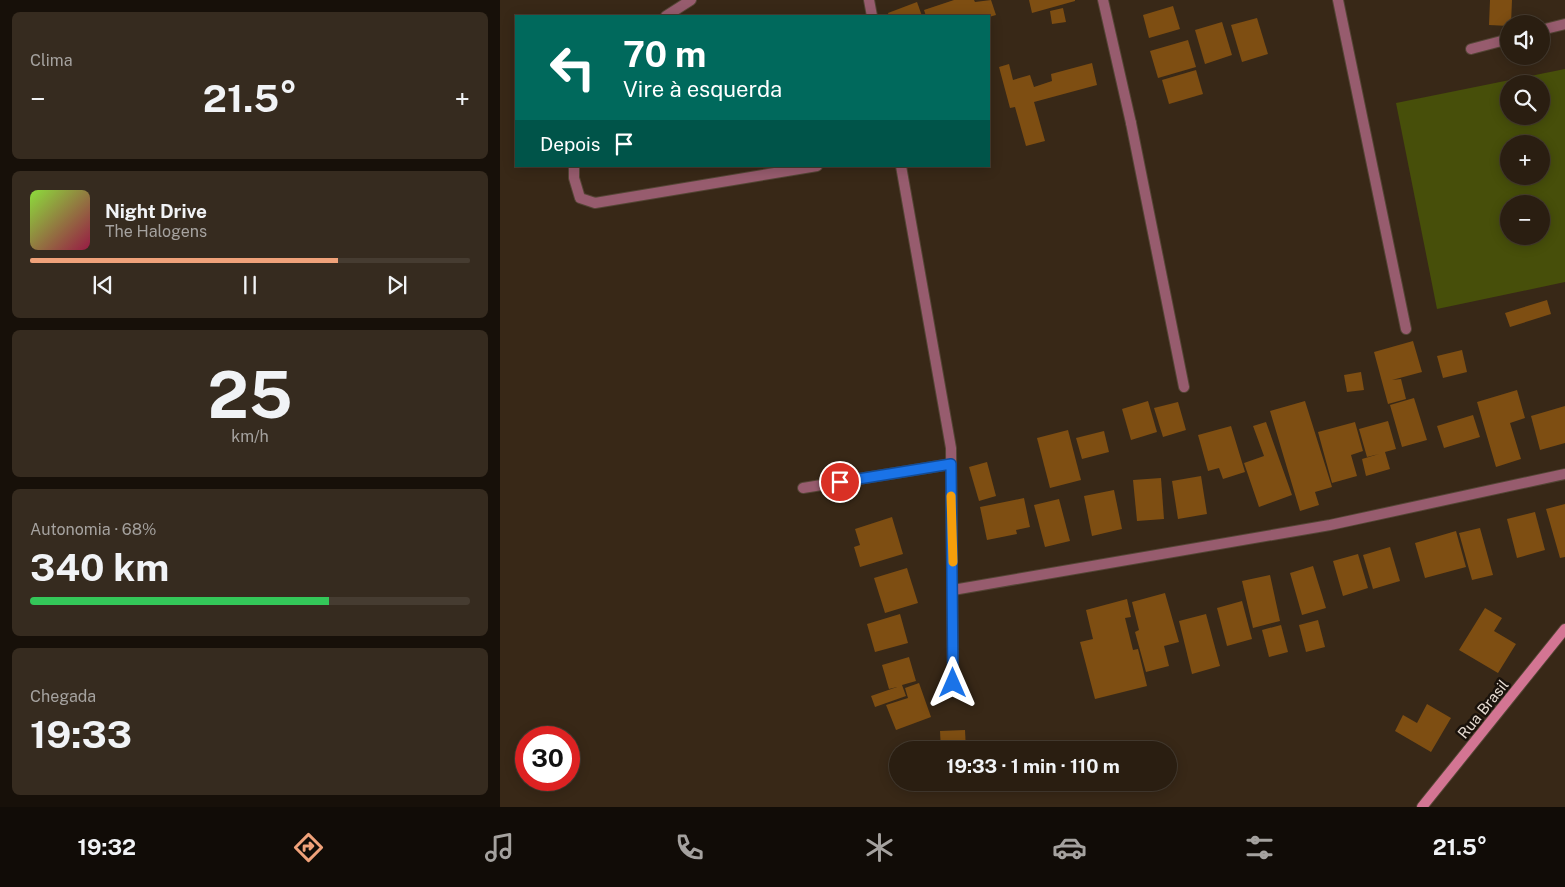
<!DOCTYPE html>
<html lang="pt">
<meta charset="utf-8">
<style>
body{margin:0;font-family:"Public Sans",sans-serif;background:#362b1f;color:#f1f3f6;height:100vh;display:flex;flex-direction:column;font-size:19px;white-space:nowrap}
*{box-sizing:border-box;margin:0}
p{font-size:16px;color:#a5a29f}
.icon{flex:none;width:28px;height:28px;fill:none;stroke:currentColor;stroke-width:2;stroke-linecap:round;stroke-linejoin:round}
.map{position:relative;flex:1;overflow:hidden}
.sheet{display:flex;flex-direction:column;gap:12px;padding:12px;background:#171009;width:500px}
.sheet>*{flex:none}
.banner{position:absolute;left:15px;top:15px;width:475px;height:152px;border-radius:0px;box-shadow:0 2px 12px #0003,0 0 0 1px #463c31;background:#00695c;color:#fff;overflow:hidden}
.buttons{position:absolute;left:1000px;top:15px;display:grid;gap:10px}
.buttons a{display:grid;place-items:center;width:50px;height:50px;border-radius:50%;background:#2a1e11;box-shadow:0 2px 12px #0003,0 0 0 1px #463c31;font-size:25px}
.speed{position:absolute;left:15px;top:726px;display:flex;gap:10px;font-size:25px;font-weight:700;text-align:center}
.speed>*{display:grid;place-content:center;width:65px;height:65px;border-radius:50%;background:#2a1e11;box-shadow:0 2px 12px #0003,0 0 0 1px #463c31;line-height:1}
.speed .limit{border:8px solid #d22;background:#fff;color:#111}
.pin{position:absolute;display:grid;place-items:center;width:42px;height:42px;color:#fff;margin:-21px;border:2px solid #fff;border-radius:50%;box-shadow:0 1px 5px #0007}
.me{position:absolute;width:55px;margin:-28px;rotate:0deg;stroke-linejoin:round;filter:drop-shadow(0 0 4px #0008)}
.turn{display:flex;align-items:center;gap:18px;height:105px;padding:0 25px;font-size:22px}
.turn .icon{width:65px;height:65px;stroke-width:2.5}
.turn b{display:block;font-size:35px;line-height:42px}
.then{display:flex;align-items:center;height:48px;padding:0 25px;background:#0003;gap:10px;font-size:19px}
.big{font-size:38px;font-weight:700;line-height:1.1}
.sheet .card{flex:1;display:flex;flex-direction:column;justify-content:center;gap:8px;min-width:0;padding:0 18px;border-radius:8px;background:#362b1f}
.sheet .dial{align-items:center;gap:0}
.dial b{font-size:65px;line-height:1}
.song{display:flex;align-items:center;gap:15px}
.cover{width:60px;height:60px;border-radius:8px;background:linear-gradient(135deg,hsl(90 70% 55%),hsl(340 70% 35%))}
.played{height:5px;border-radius:2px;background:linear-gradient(90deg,#f0a27a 70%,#463c31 70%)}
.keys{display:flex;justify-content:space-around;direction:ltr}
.heat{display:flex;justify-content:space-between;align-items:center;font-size:28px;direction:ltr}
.charge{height:8px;border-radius:4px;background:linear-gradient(90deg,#34c759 68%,#463c31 0)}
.trip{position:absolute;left:389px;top:741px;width:288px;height:50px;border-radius:25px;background:#2a1e11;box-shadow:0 2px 12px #0003,0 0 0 1px #463c31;font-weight:700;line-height:50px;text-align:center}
.tabs{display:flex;height:80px;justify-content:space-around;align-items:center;background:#110c07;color:#a5a29f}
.tabs .icon{width:35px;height:35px}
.tabs .on{color:#f0a27a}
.tabs b{font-size:22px;color:#f1f3f6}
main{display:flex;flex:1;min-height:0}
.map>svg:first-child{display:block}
.green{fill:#474f0a;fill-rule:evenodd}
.building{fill:#7e4e12}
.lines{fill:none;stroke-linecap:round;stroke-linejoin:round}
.lane-casing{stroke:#544535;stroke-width:12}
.street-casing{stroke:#544535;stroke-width:12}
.secondary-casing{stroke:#544535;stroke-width:12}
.lane{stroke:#975c6e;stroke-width:10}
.street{stroke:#975c6e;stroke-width:10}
.secondary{stroke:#d37593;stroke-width:10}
.route-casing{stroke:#114b97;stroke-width:12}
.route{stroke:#1a73e8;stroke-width:9}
.slow{stroke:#f59e0b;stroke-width:9}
.labels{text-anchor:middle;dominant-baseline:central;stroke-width:5;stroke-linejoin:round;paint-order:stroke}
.street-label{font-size:15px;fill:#e8ddd3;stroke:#1a120b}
</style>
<main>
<section class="sheet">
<div class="card"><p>Clima</p>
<div class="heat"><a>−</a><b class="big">21.5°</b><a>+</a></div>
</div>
<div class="card">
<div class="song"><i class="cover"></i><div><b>Night Drive</b><p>The Halogens</p></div></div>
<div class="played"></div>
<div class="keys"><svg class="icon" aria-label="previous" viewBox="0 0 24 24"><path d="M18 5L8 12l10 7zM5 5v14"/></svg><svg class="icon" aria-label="pause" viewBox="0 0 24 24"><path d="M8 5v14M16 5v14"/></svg><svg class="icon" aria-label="next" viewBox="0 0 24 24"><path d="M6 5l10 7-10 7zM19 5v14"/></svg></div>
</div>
<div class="card dial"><b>25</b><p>km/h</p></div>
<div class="card"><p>Autonomia · 68%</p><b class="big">340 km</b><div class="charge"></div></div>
<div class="card"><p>Chegada</p><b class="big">19:33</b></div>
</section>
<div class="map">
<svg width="1065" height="807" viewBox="0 0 1065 807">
<rect width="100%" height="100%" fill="#382817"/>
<path class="green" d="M1065,69v213l-128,27 -41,-206zM1009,84h32v32h-32zM1009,144h32v32h-32zM1009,204h32v32h-32z"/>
<g class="building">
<polygon points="454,0 474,0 475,2 491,0 496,15 489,17 426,16 424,10"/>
<polygon points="529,0 575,0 575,1 532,13"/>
<polygon points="990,0 1012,0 1011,24 1009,24 1009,26 989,25"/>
<polygon points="417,2 422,16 389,16 388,13"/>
<polygon points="673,6 680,29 649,38 643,15"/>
<polygon points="563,8 566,22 552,24 550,11"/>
<polygon points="757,18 768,54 742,62 731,25"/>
<polygon points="722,22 732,55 705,64 695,30"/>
<polygon points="688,40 696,67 658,78 650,51"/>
<polygon points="592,63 597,85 534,102 545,141 526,146 515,107 510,108 499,67 509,64 513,80 530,75 534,87 552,81 551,74"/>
<polygon points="696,70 703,94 669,104 662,80"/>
<polygon points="1047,300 1051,314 1010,327 1005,313"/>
<polygon points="913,341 922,372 892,380 901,379 906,399 888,404 874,352"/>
<polygon points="962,350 967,372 943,378 937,356"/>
<polygon points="861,372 864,390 847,392 844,375"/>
<polygon points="1017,390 1025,418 1010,423 1021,459 996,467 977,402"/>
<polygon points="914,398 927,440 902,447 890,405"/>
<polygon points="648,401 657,432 631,440 622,409"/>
<polygon points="805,401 832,487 815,492 819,505 800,511 770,411"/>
<polygon points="678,402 686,430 663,437 654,408"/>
<polygon points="1065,406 1065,443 1040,450 1031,416"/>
<polygon points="973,415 980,437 944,448 937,426"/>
<polygon points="888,421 896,449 885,452 890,469 866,476 862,459 879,454 867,457 859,429"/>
<polygon points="766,422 792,495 759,507 744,463 764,456 753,426"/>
<polygon points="855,422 863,451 851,455 857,476 832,483 818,432"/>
<polygon points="731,426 745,472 723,479 719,468 708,471 698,435"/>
<polygon points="568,430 581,480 550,488 537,438"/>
<polygon points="604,431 609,452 582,459 576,438"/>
<polygon points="487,462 496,496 479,501 469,467"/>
<polygon points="701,476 707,514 678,519 672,481"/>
<polygon points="661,478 664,519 637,521 633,480"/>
<polygon points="614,490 622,529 592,536 584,496"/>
<polygon points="524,498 530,527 516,530 517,534 487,540 480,507"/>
<polygon points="559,499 570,541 545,547 534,505"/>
<polygon points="1065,504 1065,557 1060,558 1046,509"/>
<polygon points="1035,512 1045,550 1017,558 1007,519"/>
<polygon points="392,517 403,554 360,567 354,547 360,545 355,529"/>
<polygon points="980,528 993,575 972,580 959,533"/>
<polygon points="956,531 966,567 925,578 915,543"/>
<polygon points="890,547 900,581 873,589 863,555"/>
<polygon points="858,554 868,588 843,596 833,561"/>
<polygon points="813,566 826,608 802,615 790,573"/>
<polygon points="407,568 418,603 385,613 374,578"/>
<polygon points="770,575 780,621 753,628 742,581"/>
<polygon points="665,593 679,642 664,646 669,666 646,672 635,632 639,630 632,602"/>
<polygon points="627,599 631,617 625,618 633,650 638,649 647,686 595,699 580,642 593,639 586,610"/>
<polygon points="742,601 752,639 727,646 717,608"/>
<polygon points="985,608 1002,618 994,631 1016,644 998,673 959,650"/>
<polygon points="400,614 408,643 375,652 367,624"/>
<polygon points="706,614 720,666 692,674 679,621"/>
<polygon points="818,620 825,647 806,652 799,625"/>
<polygon points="781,625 788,652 769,657 762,630"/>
<polygon points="409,657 416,681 402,685 406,696 375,707 371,696 397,687 389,689 382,665"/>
<polygon points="419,683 431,717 396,730 386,705 408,698 405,688"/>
<polygon points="927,704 951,718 931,752 895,731 903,715 917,723"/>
<polygon points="465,730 466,750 441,750 440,731"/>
</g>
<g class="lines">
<g class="lane-casing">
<polyline id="lane" points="631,123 684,387"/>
</g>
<g class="street-casing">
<g id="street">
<polyline points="369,0 372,16"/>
<polyline points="603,0 631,123"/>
<polyline points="838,0 906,329"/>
<polyline points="166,16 191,0"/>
<polyline points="1041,30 1065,24"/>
<polyline points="971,49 1009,39"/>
<polyline points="74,166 74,178 80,198 95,203 317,166"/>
<polyline points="401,166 451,448 453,683"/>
<polyline points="303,488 451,464"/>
<polyline points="453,590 830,525 1065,474"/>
</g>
</g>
<g class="secondary-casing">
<polyline id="secondary" points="922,807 1065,629"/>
</g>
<use href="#lane" class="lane"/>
<use href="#street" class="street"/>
<use href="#secondary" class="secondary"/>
</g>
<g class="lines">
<g class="route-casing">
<polyline id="route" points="340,482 451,464 453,683"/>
</g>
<use href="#route" class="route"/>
<polyline class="slow" points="451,496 453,562"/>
</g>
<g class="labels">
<g class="street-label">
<text transform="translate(983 709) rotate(-51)">Rua Brasil</text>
</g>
</g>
</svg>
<div class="buttons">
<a><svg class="icon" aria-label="sound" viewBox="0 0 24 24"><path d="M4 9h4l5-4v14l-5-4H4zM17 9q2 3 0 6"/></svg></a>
<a><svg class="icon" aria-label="search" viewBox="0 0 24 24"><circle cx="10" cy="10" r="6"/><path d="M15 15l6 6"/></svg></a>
<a>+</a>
<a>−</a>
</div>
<div class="speed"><div class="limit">30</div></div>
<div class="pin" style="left:340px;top:482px;background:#d93025"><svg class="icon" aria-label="arrive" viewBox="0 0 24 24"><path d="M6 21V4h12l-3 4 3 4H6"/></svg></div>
<svg class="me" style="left:453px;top:683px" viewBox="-20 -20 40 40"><path d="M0-17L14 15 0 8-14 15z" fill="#1a73e8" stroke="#fff" stroke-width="4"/></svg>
<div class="trip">19:33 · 1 min · 110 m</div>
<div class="banner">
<div class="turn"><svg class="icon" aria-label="left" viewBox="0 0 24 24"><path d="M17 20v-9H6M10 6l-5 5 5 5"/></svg><div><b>70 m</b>Vire à esquerda</div></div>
<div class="then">Depois<svg class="icon" aria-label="arrive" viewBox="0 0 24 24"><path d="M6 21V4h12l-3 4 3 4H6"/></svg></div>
</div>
</div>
</main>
<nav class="tabs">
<b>19:32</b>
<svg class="icon on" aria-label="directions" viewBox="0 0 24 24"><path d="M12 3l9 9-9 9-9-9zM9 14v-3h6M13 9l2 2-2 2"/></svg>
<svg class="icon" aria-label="music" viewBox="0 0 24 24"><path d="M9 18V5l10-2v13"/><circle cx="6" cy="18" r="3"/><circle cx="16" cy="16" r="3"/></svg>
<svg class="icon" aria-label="phone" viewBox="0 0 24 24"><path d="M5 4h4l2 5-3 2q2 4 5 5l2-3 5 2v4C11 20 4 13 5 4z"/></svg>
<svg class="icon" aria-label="climate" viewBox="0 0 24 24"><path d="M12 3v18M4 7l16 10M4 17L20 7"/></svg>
<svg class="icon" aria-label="car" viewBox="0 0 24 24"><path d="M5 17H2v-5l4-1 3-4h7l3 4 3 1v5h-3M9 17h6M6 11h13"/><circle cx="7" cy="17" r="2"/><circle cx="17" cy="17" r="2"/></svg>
<svg class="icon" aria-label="filters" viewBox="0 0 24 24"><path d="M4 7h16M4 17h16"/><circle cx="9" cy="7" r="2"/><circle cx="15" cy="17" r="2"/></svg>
<b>21.5°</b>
</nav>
